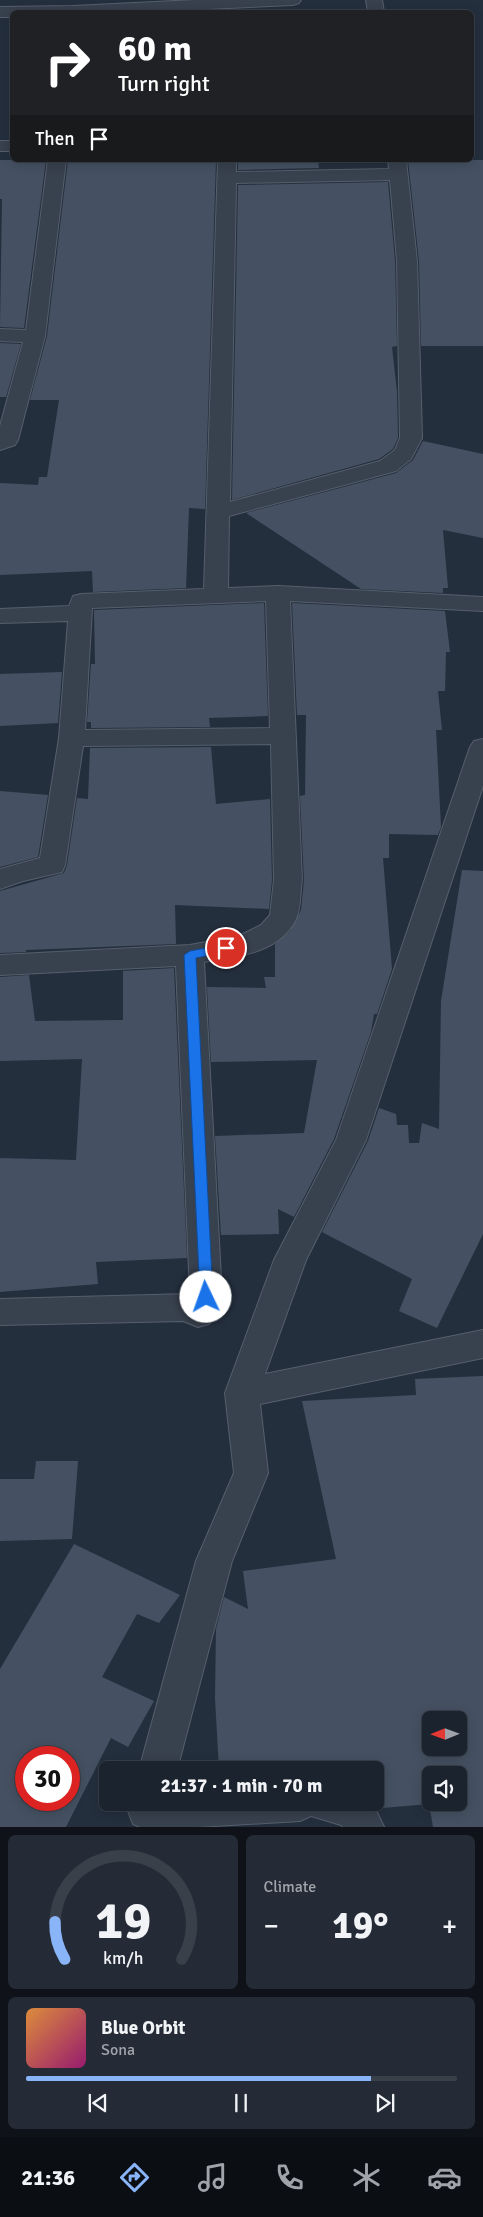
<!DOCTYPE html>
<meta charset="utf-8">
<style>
body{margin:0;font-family:Signika,sans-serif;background:#242b36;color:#f1f3f6;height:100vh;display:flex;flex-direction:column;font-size:19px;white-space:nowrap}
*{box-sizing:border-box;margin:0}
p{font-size:16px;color:#a0a4aa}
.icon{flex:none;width:28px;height:28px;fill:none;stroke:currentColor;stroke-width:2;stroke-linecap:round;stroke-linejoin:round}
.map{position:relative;height:1827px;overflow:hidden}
.panel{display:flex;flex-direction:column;gap:8px;padding:8px;background:#0f1319;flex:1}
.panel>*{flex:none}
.top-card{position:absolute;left:10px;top:10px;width:464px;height:152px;border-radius:8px;box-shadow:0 2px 12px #0003,0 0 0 1px #39404a;background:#202124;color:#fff;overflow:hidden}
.needle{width:32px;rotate:269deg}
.fabs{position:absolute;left:422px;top:1711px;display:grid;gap:10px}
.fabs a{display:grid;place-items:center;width:45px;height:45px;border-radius:8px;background:#1b232e;box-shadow:0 2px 12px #0003,0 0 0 1px #39404a;font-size:25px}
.speed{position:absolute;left:15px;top:1746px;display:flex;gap:10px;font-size:25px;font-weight:700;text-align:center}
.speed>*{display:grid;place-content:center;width:65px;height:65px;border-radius:50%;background:#1b232e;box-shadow:0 2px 12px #0003,0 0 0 1px #39404a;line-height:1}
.speed .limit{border:8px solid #d22;background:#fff;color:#111}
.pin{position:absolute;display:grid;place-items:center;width:42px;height:42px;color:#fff;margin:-21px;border:2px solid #fff;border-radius:50%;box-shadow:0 1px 5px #0007}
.me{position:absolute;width:55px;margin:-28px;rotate:357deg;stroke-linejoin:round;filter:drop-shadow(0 0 4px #0008)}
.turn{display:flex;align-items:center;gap:18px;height:105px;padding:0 25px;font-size:22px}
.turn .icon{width:65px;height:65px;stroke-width:2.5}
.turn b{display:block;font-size:35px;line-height:42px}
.then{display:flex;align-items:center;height:48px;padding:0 25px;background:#0003;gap:10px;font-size:19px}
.big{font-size:38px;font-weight:700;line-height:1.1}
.panel .widget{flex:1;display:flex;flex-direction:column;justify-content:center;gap:8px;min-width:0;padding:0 18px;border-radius:8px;background:#242b36}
.panel .dial{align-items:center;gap:0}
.dial svg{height:130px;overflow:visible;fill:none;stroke:#39404a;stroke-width:7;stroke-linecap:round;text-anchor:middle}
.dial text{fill:#f1f3f6;stroke:none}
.song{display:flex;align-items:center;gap:15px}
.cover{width:60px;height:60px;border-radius:8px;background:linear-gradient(135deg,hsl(30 70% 55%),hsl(320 70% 35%))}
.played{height:5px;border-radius:2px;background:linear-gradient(90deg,#8ab4f8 80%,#39404a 80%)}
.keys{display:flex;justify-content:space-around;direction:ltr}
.heat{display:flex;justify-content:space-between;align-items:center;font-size:28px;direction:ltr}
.panel .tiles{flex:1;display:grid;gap:8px;grid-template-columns:1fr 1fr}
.widget:last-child{grid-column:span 2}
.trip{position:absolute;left:99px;top:1761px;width:285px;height:50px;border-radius:8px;background:#1b232e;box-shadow:0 2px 12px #0003,0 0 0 1px #39404a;font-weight:700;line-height:50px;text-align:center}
.tab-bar{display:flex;height:80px;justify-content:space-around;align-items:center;background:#0b0e12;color:#a0a4aa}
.tab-bar .icon{width:35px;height:35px}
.tab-bar .selected{color:#8ab4f8}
.tab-bar b{font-size:22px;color:#f1f3f6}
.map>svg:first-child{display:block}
.building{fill:#455162;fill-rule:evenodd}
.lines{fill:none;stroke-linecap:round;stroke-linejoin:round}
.minor-casing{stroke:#565f6c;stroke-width:2}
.minor{fill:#38414e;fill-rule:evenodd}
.route{fill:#1a73e8;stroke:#114b97}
</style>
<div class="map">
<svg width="483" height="1827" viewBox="0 0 483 1827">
<rect width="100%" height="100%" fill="#242f3e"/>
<g class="building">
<polygon points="0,160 46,160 24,328 0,327 2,199 0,199"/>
<polygon points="68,160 216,160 205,509 189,508 186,588 93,592 92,571 0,575 0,483 38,485 39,477 47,477 59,400 30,400 47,336"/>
<polygon points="238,160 318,160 319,168 238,170"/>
<polygon points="408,160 483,160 483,346 421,346 419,261"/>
<polygon points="388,182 395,261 397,346 392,347 397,392 398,438 393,449 379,459 232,500 238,185"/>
<polygon points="0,343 21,344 6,397 0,397"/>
<polygon points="423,441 483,454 483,538 443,530 448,588 443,588 443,593 361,589 246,513 396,473 413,460"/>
<polygon points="264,603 268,716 209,718 210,727 91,728 91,722 87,722 91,664 95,664 94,610"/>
<polygon points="292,603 445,611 450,652 446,652 445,691 438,691 442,730 436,730 441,827 438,835 389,834 389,858 383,858 392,969 377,1014 374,1014 371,1032 334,1139 294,1217 278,1209 279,1234 221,1235 215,1136 304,1133 317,1060 211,1062 207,987 266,988 264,977 275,977 275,944 290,931 301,910 304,880 300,796 305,795 306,715 297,715"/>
<polygon points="62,672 58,723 0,726 0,674"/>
<polygon points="211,747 216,804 270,799 272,880 269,909 175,905 176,944 26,950 26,952 0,953 0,891 64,873 67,865 77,798 88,799 90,748"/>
<polygon points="0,791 48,795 38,857 0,867"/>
<polygon points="462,870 483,871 483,1234 437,1328 399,1311 412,1279 322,1232 368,1141 379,1108 396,1114 397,1125 408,1125 409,1143 419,1143 422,1123 439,1129 441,1001"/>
<polygon points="174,968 187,1258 96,1262 98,1284 0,1292 0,1158 76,1160 82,1059 0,1061 0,977 29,975 35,1021 123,1020 123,971"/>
<path d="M483,1376v451h-50l-4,-23 -47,4 -4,-38h-159l-4,-72 1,-69 8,-32 24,12 -5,-38 93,-12 -34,-158 114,-6 -1,-16zM431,1720h28v28h-28zM431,1775h28v27h-28z"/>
<polygon points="36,1461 78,1461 72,1539 0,1541 0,1479 34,1479"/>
<path d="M74,1544l106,51 -21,28 -22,-9 -35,63 52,24 -26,46 -17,-9 -45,89h-66v-158zM26,1758h43v42h-43z"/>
</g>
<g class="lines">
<g class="minor-casing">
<g id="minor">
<polygon points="195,0 301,0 299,3 293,5 142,12 12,12 12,17 0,17 0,7 73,6"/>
<polygon points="366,0 382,0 384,12 368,12"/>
<rect x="0" y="141" width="12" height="10"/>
<polygon points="48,160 66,160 45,336 18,440 15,445 0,450 0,426 23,342 0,341 0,329 26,330"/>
<path d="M218,160h18v12l153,-3 -1,-9h18l11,101 5,177 -11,21 -15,12 -167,45 -1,72 50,-2 205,11v14l-193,-10 12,279c-2,12 -1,28 -6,39 -16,34 -59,38 -92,43l18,335 -13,27 -11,3 -15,-6 -183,4v-26l190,-5 -14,-328 -176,9v-20l190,-10 49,-9 22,-11 9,-10 4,-35 -3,-136 -188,2 -18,119 -3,7 -39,9 -23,8v-20l40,-11 19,-120 9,-117 -68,2v-14l69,-3 4,-10 8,-2 123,-5zM390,180l7,81 3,177 -5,12 -15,11 -150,41 6,-319zM266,601l4,127 -185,2 7,-122z"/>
<polygon points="483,739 483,786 366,1140 306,1260 265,1374 483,1330 483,1358 260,1404 268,1473 232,1561 177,1770 139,1770 196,1561 234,1473 225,1393 274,1260 336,1140 470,747 474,741"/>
<polygon points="131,1802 372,1802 384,1827 343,1827 341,1825 311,1816 300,1821 198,1827 140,1827 133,1824 128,1811"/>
</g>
</g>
<use href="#minor" class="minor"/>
</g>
<polygon class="route" points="226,944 231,946 232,948 231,951 196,958 213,1297 211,1301 206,1303 202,1301 200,1297 184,955 190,951"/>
</svg>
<div class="fabs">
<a><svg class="needle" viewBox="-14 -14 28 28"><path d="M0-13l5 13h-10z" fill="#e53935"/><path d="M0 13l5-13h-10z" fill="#a0a4aa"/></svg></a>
<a><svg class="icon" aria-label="sound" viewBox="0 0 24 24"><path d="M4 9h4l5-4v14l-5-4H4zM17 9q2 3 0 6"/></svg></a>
</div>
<div class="speed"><div class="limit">30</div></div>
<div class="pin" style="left:226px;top:948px;background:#d93025"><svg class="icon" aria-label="arrive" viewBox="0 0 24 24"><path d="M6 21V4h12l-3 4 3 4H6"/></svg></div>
<svg class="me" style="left:206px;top:1297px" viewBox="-20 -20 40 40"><circle r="19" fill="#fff"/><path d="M0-13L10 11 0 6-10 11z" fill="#1a73e8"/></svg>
<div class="trip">21:37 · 1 min · 70 m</div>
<div class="top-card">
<div class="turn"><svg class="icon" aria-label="right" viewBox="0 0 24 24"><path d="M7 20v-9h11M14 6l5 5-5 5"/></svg><div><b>60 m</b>Turn right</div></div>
<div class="then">Then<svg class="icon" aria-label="arrive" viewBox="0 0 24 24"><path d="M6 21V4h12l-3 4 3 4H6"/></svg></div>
</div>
</div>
<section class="panel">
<div class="tiles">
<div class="widget dial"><svg viewBox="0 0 100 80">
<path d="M14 69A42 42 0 1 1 86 69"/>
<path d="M14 69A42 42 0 0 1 8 46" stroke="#8ab4f8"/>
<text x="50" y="56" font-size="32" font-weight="700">19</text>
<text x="50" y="72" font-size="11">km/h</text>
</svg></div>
<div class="widget"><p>Climate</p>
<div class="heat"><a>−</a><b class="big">19°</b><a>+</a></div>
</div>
<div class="widget">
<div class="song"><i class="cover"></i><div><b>Blue Orbit</b><p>Sona</p></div></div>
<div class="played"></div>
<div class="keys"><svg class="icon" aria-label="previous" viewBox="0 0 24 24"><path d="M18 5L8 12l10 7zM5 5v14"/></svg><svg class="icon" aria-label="pause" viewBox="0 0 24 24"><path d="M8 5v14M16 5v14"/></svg><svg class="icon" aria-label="next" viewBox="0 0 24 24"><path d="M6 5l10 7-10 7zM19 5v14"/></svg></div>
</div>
</div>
</section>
<nav class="tab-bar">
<b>21:36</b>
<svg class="icon selected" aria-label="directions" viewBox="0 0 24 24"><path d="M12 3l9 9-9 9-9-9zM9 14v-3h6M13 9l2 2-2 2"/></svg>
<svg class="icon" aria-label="music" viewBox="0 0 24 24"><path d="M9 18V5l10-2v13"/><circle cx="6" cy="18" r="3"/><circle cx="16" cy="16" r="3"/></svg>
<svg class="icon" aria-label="phone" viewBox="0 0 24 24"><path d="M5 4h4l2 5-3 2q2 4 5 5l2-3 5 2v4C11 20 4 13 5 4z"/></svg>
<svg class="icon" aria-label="climate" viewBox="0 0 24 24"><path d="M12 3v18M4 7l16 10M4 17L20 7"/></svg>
<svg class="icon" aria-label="car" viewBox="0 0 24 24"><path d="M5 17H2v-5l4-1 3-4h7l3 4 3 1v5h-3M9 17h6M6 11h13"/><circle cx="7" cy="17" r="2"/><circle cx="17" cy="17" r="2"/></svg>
</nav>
